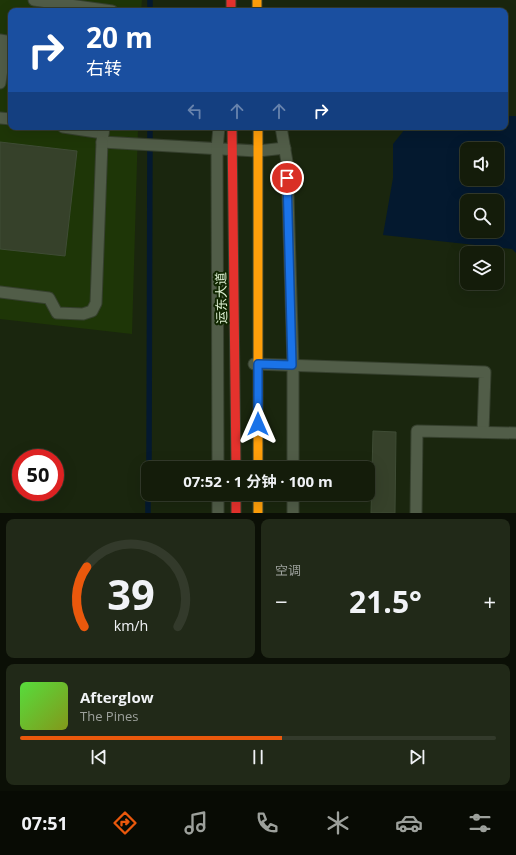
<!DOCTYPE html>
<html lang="zh">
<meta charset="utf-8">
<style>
body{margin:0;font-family:"Open Sans","Noto Sans SC",sans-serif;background:#212918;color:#f1f3f6;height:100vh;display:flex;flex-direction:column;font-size:15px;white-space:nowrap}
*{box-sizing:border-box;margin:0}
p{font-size:13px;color:#9da19c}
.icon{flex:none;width:22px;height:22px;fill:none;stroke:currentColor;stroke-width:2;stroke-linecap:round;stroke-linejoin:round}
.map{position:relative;height:513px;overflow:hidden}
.drawer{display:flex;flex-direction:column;gap:6px;padding:6px;background:#0b0f06;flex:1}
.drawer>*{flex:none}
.guide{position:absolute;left:8px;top:8px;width:500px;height:122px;border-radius:8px;box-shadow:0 4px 16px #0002,0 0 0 1px #333a2b;background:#1a4fa0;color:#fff;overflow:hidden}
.buttons{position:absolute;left:460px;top:142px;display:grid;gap:8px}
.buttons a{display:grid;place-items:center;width:44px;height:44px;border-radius:8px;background:#141c0a;box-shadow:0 4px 16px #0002,0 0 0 1px #333a2b;font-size:20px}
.speed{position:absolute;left:12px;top:449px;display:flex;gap:8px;font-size:20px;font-weight:700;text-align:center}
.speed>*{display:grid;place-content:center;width:52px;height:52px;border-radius:50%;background:#141c0a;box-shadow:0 4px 16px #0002,0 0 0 1px #333a2b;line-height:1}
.speed .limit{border:6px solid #d22;background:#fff;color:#111}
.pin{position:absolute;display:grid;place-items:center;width:34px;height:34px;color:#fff;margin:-17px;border:2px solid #fff;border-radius:50%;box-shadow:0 1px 4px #0007}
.me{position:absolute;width:44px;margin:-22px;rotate:0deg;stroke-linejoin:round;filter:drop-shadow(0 0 3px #0008)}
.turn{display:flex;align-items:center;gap:14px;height:84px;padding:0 12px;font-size:18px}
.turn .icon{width:52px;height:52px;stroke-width:2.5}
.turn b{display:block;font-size:28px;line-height:34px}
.lanes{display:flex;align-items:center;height:38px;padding:0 12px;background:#0003;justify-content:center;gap:20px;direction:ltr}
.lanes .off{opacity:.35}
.big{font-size:30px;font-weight:700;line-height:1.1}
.drawer .widget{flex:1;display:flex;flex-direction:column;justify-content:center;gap:6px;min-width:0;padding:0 14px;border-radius:8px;background:#212918}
.drawer .dial{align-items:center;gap:0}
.dial svg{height:104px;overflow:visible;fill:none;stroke:#333a2b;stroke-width:7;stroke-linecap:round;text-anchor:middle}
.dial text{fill:#f1f3f6;stroke:none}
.song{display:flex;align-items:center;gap:12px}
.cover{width:48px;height:48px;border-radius:6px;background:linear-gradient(135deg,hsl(110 70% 55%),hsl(70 70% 35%))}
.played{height:4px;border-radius:2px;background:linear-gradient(90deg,#ea580c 55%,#333a2b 55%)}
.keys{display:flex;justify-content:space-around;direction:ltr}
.heat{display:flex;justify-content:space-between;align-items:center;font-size:22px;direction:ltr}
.drawer .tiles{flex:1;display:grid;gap:6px;grid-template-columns:1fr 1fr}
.widget:last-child{grid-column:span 2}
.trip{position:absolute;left:141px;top:461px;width:234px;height:40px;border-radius:8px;background:#141c0a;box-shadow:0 4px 16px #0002,0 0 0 1px #333a2b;font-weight:700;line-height:40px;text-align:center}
.tabs{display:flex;height:64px;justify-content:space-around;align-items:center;background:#080b04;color:#9da19c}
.tabs .icon{width:28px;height:28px}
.tabs .selected{color:#ea580c}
.tabs b{font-size:18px;color:#f1f3f6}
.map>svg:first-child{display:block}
.built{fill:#1e3607}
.water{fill:#04192f;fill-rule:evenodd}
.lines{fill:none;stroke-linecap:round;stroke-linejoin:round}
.stream{stroke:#04192f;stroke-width:5.5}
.building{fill:#36412a;stroke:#3f4c35}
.lane-casing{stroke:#36402e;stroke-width:13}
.slow-casing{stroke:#36402e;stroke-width:11}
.jam-casing{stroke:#36402e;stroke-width:11}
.lane{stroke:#515d48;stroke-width:11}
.slow{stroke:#ff9f0a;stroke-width:9}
.jam{stroke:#e5322d;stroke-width:9}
.route-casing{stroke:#114b97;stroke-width:10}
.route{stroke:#1a73e8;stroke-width:7}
.labels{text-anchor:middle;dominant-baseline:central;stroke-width:4;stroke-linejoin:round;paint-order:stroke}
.street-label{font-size:13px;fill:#dcefd0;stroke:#102600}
</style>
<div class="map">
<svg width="516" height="513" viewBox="0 0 516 513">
<rect width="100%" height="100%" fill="#1a260e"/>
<polygon class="built" points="0,0 142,0 141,11 11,11 11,127 138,127 132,334 0,319"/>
<path class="water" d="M505,116h11v137l-4,-4 -129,-14 10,-57v-34l12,-15 12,-2h88zM467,149h30v30h-30zM467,201h30v30h-30z"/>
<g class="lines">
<g class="stream">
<polyline points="150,11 150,0"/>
<polyline points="149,468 150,127"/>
<polyline points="148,513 148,494"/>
</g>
</g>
<g class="building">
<polygon points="0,142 77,151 65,256 0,249"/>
<polygon points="373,431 396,432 395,513 371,513"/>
</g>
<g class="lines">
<g class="lane-casing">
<g id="lane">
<polyline points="34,0 112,11"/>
<polyline points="0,40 6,41 0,83"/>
<polyline points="0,118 11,119"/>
<polyline points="63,127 103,133"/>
<polyline points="104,127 102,142 258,151 285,148"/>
<polyline points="281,127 287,162 293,365 293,468"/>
<polyline points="0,292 49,298 57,313 83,314 92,311 96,303 102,142"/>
<polyline points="254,364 485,372 483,432"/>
<polyline points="218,468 217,149 219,127"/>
<polyline points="218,494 218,513"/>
<polyline points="293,494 293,513"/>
<polyline points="416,513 417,431 516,433"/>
</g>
</g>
<g class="slow-casing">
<g id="slow">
<polyline points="257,0 257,11"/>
<polyline points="258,127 258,468"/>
<polyline points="258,494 258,513"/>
</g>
</g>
<g class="jam-casing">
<g id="jam">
<polyline points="231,0 231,11"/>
<polyline points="232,127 236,468"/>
<polyline points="236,494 236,513"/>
</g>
</g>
<use href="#lane" class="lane"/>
<use href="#slow" class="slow"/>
<use href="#jam" class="jam"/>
</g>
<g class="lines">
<g class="route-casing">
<polyline id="route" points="258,424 258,364 292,365 287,178"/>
</g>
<use href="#route" class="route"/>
</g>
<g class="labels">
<g class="street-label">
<text transform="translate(221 298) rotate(-91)">运东大道</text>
</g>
</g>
</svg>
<div class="buttons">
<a><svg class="icon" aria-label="sound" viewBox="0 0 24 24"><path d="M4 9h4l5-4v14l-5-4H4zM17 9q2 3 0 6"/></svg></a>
<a><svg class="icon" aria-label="search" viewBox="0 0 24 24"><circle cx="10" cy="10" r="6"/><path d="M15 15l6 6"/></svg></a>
<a><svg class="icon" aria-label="layers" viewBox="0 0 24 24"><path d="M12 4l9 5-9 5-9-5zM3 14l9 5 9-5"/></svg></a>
</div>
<div class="speed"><div class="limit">50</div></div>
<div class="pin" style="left:287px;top:178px;background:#d93025"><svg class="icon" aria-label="arrive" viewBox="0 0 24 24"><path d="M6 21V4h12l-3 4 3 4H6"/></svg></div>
<svg class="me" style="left:258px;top:424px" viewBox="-20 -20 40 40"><path d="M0-17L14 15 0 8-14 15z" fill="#1a73e8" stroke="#fff" stroke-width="4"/></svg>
<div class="trip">07:52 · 1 分钟 · 100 m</div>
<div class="guide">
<div class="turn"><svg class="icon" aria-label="right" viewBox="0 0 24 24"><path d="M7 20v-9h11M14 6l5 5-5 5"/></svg><div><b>20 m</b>右转</div></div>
<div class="lanes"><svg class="icon off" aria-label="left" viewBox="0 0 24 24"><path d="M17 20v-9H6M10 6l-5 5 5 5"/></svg><svg class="icon off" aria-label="ahead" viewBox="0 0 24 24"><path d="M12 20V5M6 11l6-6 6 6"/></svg><svg class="icon off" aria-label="ahead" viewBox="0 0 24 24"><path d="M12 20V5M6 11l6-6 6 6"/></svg><svg class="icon" aria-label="right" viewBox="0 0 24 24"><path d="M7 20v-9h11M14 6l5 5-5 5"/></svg></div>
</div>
</div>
<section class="drawer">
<div class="tiles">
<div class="widget dial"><svg viewBox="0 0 100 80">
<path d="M14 69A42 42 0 1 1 86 69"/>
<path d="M14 69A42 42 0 0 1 16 23" stroke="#ea580c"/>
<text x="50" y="56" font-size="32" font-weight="700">39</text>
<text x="50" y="72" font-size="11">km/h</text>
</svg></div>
<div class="widget"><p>空调</p>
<div class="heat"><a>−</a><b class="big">21.5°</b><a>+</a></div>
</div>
<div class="widget">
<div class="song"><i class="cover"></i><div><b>Afterglow</b><p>The Pines</p></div></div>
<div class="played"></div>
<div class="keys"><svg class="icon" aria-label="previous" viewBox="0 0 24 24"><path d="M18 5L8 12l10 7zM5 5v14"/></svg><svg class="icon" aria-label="pause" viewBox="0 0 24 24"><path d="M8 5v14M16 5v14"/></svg><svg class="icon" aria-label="next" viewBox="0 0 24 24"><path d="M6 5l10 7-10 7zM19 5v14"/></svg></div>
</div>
</div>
</section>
<nav class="tabs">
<b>07:51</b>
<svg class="icon selected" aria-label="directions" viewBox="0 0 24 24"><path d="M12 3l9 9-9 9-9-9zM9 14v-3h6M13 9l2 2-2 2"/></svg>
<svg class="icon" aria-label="music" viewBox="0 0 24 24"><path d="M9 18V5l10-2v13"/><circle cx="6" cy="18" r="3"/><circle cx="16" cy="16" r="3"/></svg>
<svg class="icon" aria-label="phone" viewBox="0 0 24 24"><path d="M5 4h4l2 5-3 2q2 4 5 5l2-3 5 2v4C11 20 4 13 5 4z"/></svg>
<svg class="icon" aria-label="climate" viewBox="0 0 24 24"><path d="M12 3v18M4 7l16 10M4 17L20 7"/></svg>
<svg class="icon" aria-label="car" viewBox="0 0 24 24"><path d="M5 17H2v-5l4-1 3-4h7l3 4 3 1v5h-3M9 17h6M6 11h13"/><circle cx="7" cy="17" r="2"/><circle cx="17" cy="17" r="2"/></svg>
<svg class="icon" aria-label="filters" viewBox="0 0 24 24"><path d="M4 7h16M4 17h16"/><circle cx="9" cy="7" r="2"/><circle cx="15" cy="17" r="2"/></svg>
</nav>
